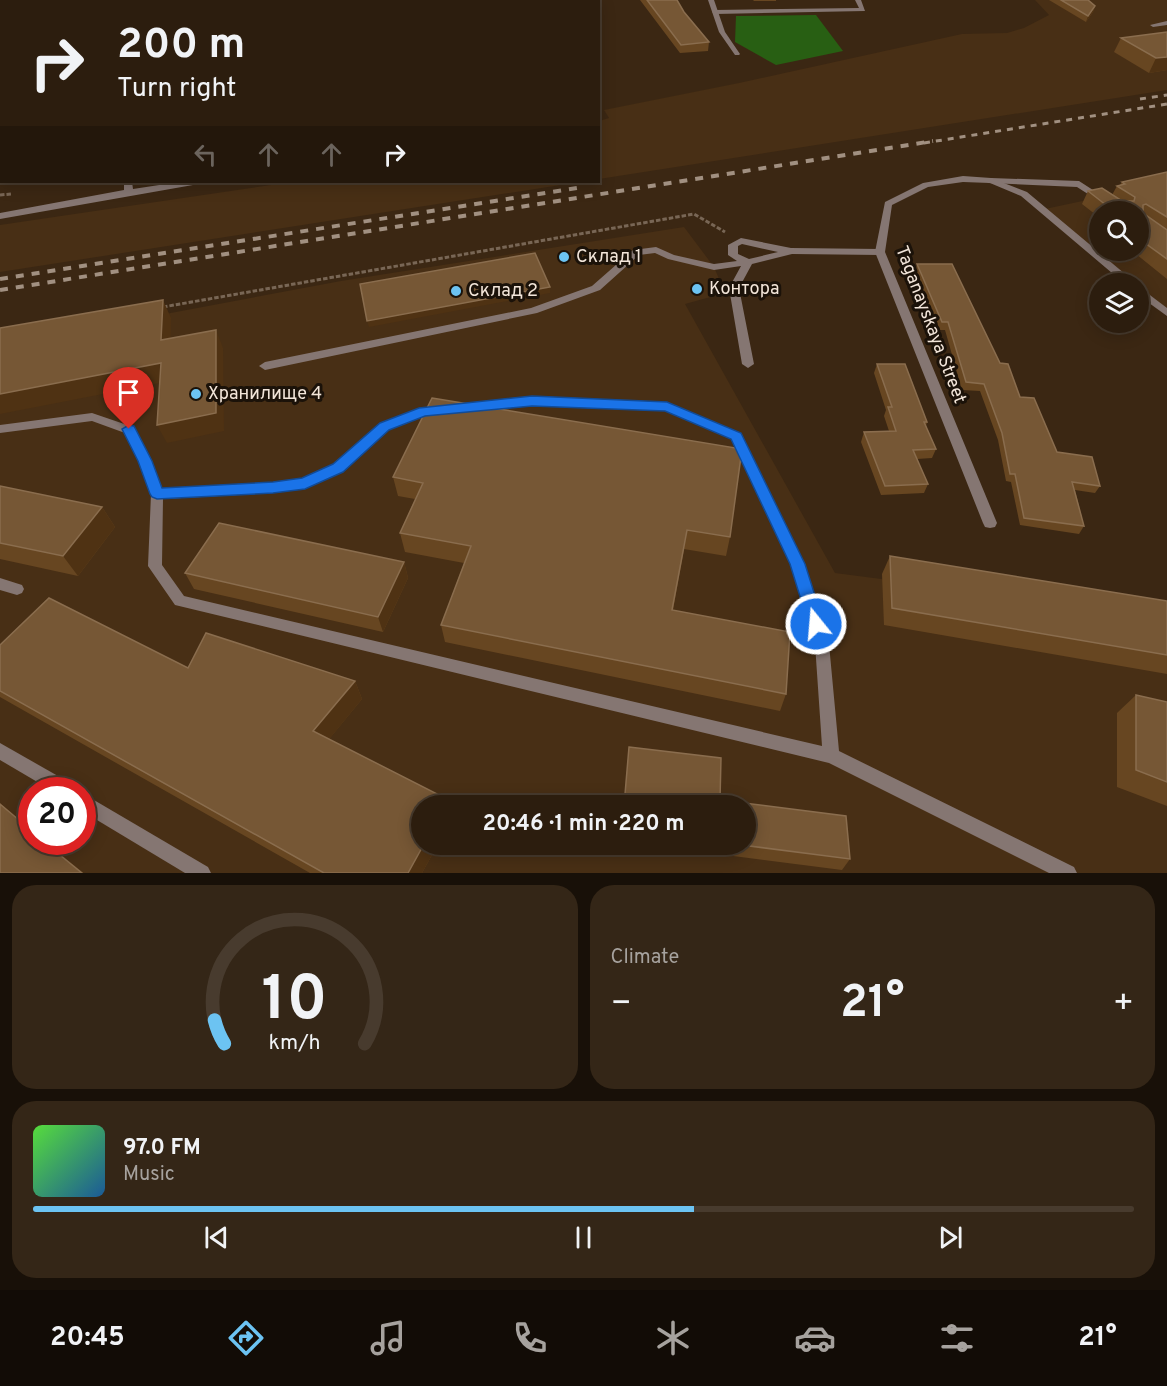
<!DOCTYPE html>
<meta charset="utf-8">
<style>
body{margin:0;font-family:Overpass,sans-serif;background:#342617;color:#f1f3f6;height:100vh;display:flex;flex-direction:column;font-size:22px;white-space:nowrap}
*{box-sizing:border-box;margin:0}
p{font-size:20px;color:#a6a29e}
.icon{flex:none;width:33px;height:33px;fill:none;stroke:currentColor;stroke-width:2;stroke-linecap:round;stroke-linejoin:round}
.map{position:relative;height:873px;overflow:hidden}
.sheet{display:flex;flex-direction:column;gap:12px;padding:12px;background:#181008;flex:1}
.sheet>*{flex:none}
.banner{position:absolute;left:0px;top:0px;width:600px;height:183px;box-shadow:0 3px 15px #0003,0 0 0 2px #483b2e;background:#2c1d0e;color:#f1f3f6;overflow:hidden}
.tools{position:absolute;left:1089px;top:201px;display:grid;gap:12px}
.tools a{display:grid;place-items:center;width:60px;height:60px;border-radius:50%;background:#2c1d0e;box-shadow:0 3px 15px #0003,0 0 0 2px #483b2e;font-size:30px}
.speed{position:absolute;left:18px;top:777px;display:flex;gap:12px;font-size:30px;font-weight:700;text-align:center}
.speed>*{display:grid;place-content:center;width:78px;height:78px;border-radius:50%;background:#2c1d0e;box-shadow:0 3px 15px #0003,0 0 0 2px #483b2e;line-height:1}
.speed .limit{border:9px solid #d22;background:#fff;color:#111}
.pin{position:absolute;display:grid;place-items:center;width:51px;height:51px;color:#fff;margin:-62px -26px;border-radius:50% 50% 50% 0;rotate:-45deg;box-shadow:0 0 6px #0007}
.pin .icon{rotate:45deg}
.me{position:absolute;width:66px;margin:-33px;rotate:343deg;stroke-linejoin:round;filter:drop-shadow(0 0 4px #0008)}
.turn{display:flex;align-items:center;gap:21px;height:126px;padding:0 18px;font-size:27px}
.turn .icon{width:78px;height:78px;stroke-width:2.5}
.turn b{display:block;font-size:42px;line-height:51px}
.lanes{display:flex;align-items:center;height:57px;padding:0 18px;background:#0003;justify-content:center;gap:30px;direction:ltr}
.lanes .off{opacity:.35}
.big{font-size:45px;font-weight:700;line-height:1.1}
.sheet .card{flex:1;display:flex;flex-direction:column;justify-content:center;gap:9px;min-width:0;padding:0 21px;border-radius:24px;background:#342617}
.sheet .dial{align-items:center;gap:0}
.dial svg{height:156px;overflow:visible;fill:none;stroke:#483b2e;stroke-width:7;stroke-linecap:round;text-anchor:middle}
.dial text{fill:#f1f3f6;stroke:none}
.song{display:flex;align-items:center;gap:18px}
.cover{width:72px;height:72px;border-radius:9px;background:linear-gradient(135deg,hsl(110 70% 55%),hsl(210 70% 35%))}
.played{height:6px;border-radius:3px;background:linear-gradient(90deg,#6cc3f2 60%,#483b2e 60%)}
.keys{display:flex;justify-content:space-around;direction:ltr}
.heat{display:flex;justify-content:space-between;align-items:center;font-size:33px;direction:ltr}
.sheet .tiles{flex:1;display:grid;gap:12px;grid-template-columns:1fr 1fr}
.card:last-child{grid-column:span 2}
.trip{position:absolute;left:411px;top:795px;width:345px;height:60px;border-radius:30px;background:#2c1d0e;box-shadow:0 3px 15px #0003,0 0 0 2px #483b2e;font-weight:700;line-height:60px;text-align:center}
.tabs{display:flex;height:96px;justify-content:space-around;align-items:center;background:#120c06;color:#a6a29e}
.tabs .icon{width:42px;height:42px}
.tabs .current{color:#6cc3f2}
.tabs b{font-size:27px;color:#f1f3f6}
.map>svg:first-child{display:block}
.built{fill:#482f15;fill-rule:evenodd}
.forest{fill:#285f13}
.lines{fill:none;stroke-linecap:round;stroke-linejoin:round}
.path{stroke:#786655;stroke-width:3;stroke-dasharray:4.5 2;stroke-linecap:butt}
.service{fill:#857672;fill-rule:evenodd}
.minor{fill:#857672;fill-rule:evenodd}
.rail-far1{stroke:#a19081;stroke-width:3;stroke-dasharray:6 6;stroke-linecap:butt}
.rail{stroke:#a19081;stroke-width:4;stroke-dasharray:8 8;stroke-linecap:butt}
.wall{fill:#674621}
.shaded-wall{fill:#4f3213}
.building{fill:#765735;stroke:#8a6d4e;stroke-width:1.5}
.route{fill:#1a73e8;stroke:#114b97;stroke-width:1.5}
.poi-dot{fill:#6cc3f2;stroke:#1b1209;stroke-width:2}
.labels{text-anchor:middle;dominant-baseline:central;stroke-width:6;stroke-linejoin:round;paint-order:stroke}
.poi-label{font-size:18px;fill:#f2e5d9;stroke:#1b1209;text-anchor:start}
.street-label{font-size:18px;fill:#f2e5d9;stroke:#1b1209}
</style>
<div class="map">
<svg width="1167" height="873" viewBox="0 0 1167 873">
<rect width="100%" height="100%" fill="#3b2713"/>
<g class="built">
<polygon points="1035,0 1167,0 1167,90 599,179 599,121 609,118 604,110 739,83 962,34 1007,33 1024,28 1049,15"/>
<polygon points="291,182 580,182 0,272 0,225"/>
<path d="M1167,183v126l-122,-100zM1100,212h38v38h-38z"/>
<path d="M684,227l30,40 11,26 -40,11 150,269 332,43v257h-1167v-528l341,-64zM32,790h50v52h-50zM422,806h324v38h-324z"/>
</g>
<polygon class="forest" points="816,15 843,51 776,65 735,42 736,16"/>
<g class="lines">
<g class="path">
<polyline points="0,195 11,194"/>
<polyline points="163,307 694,214 725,232"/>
</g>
<g class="service">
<polygon points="339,0 345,0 346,2 340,2"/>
<polygon points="515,0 521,0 522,2 516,2"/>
<polygon points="855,0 861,0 865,11 715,14 712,12 715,10 859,8"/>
<polygon points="1167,21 1167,25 1153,27 1150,25"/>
<polygon points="991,178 1079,181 1127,212 1116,212 1077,187 988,183 987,181"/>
<polygon points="124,182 132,182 133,189 179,182 197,182 193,185 0,219 0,213 124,190"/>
<path d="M741,238l50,10 89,1 5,3 -5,3 -88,-1 -40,10 -13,24 15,76 -6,4 -6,-4 -13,-76 12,-22 -27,4 -46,-11 -13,-6 -16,2 -39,35 -63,23 -272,57 -6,-4 6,-4 266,-54 61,-22 41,-36 23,-3 18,8 40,9 23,-3 -9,-6v-10zM742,244l36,8 -29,7 -11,-5v-8z"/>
<polygon points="532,397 667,403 740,433 805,564 829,644 839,751 1074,867 1077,873 1049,873 829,763 175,605 148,566 151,494 139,461 125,433 92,421 0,433 0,425 92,413 133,427 151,461 161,489 273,483 303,478 334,465 381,424 423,408 446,407 448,410 446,413 424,416 389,430 342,471 305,488 273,493 163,499 162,565 184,596 822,746 815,644 791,564 731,439 666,411 532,405 465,411 459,407 465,403"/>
<polygon points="0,578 22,585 24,589 22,593 17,595 0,590"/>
<polygon points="0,743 72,784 74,790 51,790 0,760"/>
<polygon points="82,793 208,867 211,873 185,873 82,811"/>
</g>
<g class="minor">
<polygon points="708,0 714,0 725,32 740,54 739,55 735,55 719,32"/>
<polygon points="963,176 991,178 1027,192 1137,284 1125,284 1021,196 990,183 963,182 928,187 892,205 885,252 997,523 995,527 990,528 985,527 983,523 875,252 885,202 923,183"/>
<polygon points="1138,286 1167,308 1167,316 1138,295"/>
</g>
<g class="rail-far1">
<polyline points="1140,99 1167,95"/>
<polyline points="924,143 1167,104"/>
</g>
<g class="rail">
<polyline points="0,279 583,187"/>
<polyline points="0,290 933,141"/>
</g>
</g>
<g class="wall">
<polygon points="0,0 332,0 333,2 2,2 2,88 0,89"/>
<polygon points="640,0 677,0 684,12 709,42 708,51 680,53"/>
<polygon points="753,0 776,0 776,1 754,1"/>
<polygon points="1049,0 1088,0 1095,6 1093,12 1086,22"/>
<polygon points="1167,32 1167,70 1149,73 1114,52 1121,38"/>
<polygon points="1167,172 1167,279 1131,250 1138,250 1138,212 1100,212 1100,218 1082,204 1088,191 1112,195 1117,186 1120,185 1122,182"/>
<polygon points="917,264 1000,363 1020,397 1057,452 1100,486 1095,493 1075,490 1084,526 1079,534 1020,525 1011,482 1006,481 998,440 980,391 962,390 945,330 939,330 915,272"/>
<polygon points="877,364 927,422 926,426 936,449 932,458 917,459 928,484 924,493 881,495 861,442 864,432 889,431 884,416 886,410 874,373"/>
<polygon points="393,477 730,537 726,556 684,549 673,610 786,694 780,711 445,642 441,625 464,563 405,552 400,533 415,499 398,496"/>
<polygon points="0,486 102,507 115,527 78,576 0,559"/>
<polygon points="890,556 1167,601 1167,674 884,625 882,574"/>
<polygon points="404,562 408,578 383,632 194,589 185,573"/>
<polygon points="0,645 188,668 355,681 362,699 329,739 449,800 451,806 422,806 422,844 438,844 422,873 310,873 0,697"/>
<polygon points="1136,695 1167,702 1167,806 1117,787 1117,713"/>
<polygon points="720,800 850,859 842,870 641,844 746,844"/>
</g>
<g class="shaded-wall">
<rect x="378" y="0" width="29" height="2"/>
<polygon points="1095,6 1093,12 1086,22 1088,16"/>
<polygon points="1167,57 1167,70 1149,73 1156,58"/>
<polygon points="2,74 2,88 0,89 0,75"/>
<rect x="0" y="155" width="2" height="21"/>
<polygon points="550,287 550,293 369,327 367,321"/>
<polygon points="163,300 171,318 170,358 161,340"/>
<polygon points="216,330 223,348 224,431 167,443 157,425"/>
<polygon points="161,363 170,381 0,414 0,394"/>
<polygon points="102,507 115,527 78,576 63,556"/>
<polygon points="404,562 408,578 383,632 378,617"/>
<polygon points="355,681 362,699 322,748 313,731"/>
<polygon points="0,803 32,829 32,831 0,804"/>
<polygon points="44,842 46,842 84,873 82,873"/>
<polygon points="424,844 438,844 422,873 408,873"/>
</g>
<g class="building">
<polygon points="0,0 105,0 103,0 102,2 2,2 2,74 0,75"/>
<polygon points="210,0 332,0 333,2 209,2"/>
<polygon points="454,0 497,0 498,2 455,2"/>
<polygon points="647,0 677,0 684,12 709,42 681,45"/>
<polygon points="1061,0 1088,0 1095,6 1088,16"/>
<polygon points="1167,32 1167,57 1156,58 1121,38"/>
<rect x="0" y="105" width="2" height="50"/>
<polygon points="1167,172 1167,217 1146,204 1143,205 1143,213 1167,230 1167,259 1138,238 1138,212 1115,212 1088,191 1102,188 1122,201 1134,201 1135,197 1117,186 1125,184 1122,182"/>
<polygon points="535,253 550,287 367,321 360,284"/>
<polygon points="917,264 952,264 1000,363 1008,364 1020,397 1034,398 1057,452 1092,457 1100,486 1072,482 1084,526 1024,518 1015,474 1010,474 1002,433 984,384 966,382 948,322 942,322"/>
<polygon points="163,300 161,340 216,330 216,413 157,425 161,363 0,394 0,328"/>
<polygon points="877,364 905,364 927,422 924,422 936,449 913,450 928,484 885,486 864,432 896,431 888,407 892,407"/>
<polygon points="432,398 742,449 730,537 687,530 672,610 790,632 786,694 441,625 471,546 400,533 423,483 393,477"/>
<polygon points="0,486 102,507 63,556 0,543"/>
<polygon points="219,523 404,562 378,617 185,573"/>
<polygon points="890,556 1167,601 1167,655 892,608"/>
<polygon points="49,598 188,668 206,633 355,681 313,731 449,800 446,806 422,806 422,844 424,844 408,873 324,873 0,691 0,645"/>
<polygon points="1136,695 1167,702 1167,782 1136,770"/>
<polygon points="629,747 721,758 720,800 846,816 850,859 734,844 746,844 746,806 624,806"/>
<polygon points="0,804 32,831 32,842 44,842 82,873 0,873"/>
</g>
<polygon class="route" points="532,396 667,402 741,433 805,564 824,624 822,629 816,631 810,629 790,564 731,439 665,411 532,406 425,416 389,430 343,472 305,489 273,493 157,499 152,497 150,494 138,461 122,429 129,425 134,426 152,461 162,488 273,482 302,478 333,464 380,423 419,408"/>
<g class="poi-dot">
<circle cx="564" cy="257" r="6"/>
<circle cx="697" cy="289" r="6"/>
<circle cx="456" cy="291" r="6"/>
<circle cx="196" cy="394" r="6"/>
</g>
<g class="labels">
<g class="poi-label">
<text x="576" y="257">Склад 1</text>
<text x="709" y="289">Контора</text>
<text x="468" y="291">Склад 2</text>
<text x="208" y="394">Хранилище 4</text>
</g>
<g class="street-label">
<text transform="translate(930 325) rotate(69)">Taganayskaya Street</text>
</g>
</g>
</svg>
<div class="tools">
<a><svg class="icon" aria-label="search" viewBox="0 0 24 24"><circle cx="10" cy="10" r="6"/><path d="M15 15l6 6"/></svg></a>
<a><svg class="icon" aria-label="layers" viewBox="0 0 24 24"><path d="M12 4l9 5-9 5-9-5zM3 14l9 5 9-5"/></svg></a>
</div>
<div class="speed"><div class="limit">20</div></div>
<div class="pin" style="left:129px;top:429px;background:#d93025"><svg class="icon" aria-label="arrive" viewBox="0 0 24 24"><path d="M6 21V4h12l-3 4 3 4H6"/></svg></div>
<svg class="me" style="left:816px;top:624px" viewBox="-20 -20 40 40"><circle r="17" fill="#1a73e8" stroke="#fff" stroke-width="3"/><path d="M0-11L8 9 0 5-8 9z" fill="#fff"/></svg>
<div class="trip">20:46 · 1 min · 220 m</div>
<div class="banner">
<div class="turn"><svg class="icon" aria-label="right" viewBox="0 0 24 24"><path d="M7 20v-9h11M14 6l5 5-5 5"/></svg><div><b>200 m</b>Turn right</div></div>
<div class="lanes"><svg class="icon off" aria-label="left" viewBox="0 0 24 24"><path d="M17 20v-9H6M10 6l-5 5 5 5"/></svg><svg class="icon off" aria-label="ahead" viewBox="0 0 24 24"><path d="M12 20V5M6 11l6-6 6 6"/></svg><svg class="icon off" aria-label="ahead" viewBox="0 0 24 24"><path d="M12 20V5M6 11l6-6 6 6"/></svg><svg class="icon" aria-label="right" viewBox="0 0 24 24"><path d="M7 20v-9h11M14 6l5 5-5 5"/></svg></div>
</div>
</div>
<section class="sheet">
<div class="tiles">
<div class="card dial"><svg viewBox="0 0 100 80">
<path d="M14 69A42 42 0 1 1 86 69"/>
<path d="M14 69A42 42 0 0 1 9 57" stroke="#6cc3f2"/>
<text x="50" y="56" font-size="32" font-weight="700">10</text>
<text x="50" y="72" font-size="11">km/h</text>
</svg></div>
<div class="card"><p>Climate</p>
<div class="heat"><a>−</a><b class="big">21°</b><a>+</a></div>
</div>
<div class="card">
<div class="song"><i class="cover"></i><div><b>97.0 FM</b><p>Music</p></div></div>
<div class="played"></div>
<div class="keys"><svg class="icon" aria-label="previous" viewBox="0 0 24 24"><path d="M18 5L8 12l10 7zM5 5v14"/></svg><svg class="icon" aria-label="pause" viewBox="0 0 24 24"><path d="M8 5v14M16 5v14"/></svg><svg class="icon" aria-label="next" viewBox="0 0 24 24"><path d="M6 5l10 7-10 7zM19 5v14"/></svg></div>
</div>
</div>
</section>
<nav class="tabs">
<b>20:45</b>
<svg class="icon current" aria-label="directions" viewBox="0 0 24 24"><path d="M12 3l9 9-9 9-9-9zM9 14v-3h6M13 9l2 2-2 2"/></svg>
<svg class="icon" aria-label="music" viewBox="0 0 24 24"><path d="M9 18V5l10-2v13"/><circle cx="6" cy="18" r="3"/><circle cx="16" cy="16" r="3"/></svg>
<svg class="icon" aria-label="phone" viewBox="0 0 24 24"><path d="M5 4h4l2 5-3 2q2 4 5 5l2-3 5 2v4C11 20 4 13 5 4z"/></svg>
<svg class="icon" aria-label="climate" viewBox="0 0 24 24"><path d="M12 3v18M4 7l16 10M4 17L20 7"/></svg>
<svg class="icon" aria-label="car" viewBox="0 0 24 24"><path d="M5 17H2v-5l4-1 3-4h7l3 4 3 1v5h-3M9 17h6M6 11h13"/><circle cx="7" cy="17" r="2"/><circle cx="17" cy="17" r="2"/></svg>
<svg class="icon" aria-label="filters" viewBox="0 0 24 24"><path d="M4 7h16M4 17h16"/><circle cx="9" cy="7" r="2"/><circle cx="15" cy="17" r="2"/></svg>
<b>21°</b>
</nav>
